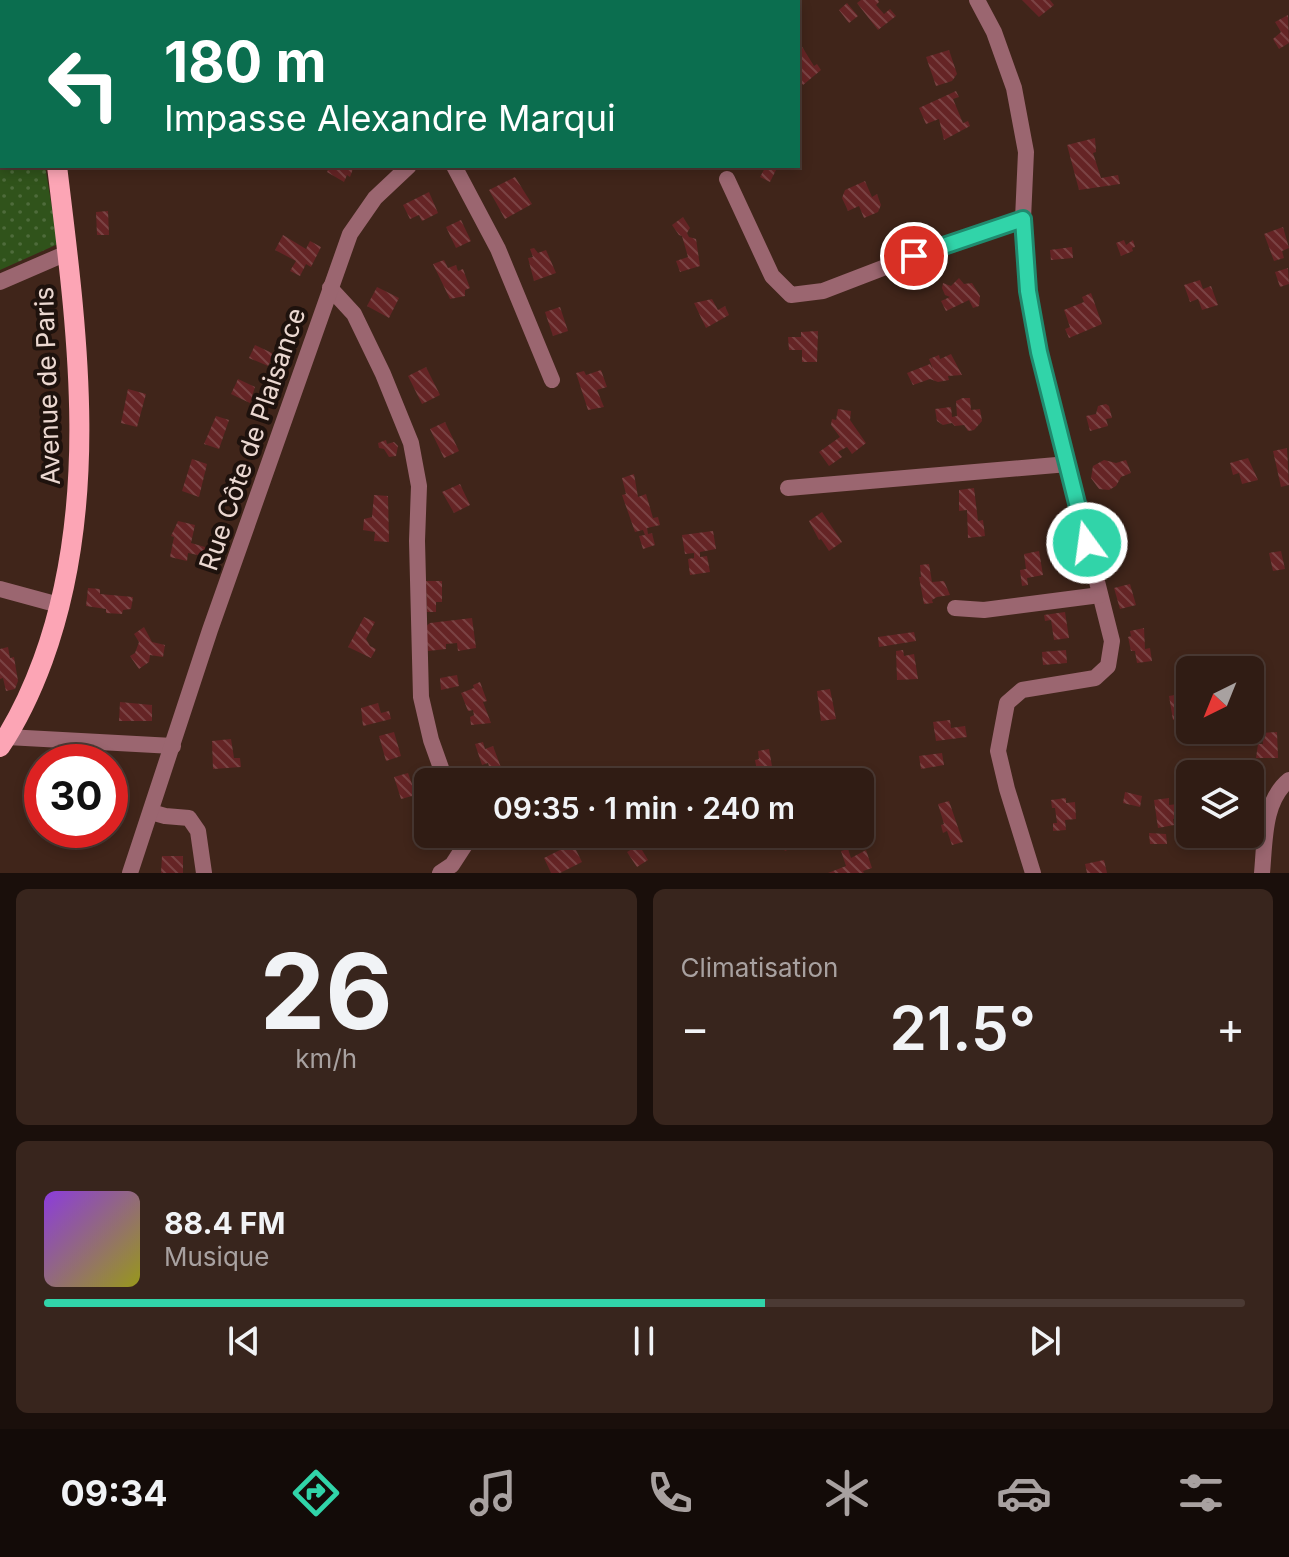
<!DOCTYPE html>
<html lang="fr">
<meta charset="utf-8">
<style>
body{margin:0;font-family:Inter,sans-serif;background:#38251d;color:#f1f3f6;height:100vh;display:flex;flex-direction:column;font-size:30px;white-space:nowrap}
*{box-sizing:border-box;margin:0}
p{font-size:26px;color:#a8a1a0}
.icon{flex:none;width:44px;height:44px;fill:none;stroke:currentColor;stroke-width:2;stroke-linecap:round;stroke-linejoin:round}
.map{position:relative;height:873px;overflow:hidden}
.side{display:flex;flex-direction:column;gap:16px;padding:16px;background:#1a0f0b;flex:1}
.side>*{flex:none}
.top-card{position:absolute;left:0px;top:0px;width:800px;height:168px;box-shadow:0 4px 12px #0003,0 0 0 2px #4b3a34;background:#0b6e4f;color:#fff;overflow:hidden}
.needle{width:52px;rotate:223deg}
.controls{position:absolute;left:1176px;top:656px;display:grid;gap:16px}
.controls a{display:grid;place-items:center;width:88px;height:88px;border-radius:12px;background:#301c14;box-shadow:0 4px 12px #0003,0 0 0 2px #4b3a34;font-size:40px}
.speed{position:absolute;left:24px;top:744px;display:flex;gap:16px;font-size:40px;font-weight:700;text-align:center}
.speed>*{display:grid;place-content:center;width:104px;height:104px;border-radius:50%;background:#301c14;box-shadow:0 4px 12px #0003,0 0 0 2px #4b3a34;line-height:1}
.speed .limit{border:12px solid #d22;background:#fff;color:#111}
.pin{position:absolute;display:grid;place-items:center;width:68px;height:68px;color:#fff;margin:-34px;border:4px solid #fff;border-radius:50%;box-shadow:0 2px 8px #0007}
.me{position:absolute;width:88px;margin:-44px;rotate:346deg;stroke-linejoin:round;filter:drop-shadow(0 0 6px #0008)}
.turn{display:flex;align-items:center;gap:28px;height:168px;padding:0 32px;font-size:36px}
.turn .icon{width:104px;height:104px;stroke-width:2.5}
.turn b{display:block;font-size:56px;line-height:68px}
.big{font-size:60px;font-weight:600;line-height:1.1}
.side .widget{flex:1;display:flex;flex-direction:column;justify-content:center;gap:12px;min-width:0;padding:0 28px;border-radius:12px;background:#38251d}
.side .dial{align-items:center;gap:0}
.dial b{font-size:104px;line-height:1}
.song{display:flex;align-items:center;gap:24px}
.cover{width:96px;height:96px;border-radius:12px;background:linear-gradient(135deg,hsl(270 70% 55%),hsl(60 70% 35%))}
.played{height:8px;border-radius:4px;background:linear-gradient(90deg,#31d4a9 60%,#4b3a34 60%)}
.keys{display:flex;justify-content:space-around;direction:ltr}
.heat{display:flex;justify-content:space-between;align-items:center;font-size:44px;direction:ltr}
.side .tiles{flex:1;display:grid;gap:16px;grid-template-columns:1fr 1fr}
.widget:last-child{grid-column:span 2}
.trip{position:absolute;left:414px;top:768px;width:460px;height:80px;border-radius:12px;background:#301c14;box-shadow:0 4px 12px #0003,0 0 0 2px #4b3a34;font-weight:600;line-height:80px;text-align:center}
.tabs{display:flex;height:128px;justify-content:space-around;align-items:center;background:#130b08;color:#a8a1a0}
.tabs .icon{width:56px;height:56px}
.tabs .selected{color:#31d4a9}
.tabs b{font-size:36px;color:#f1f3f6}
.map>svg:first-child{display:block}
.grass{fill:url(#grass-dots)}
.building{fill:url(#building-back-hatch)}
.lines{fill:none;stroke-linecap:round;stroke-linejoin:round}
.minor{stroke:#9b6670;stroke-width:16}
.major{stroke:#fca5b5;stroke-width:20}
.route-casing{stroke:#208a6e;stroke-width:20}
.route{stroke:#31d4a9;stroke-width:14}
.labels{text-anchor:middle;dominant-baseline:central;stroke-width:8;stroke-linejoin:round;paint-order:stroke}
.street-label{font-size:26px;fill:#ebd8d1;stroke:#1e120d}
</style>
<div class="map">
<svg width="1289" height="873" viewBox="0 0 1289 873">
<defs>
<pattern id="grass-dots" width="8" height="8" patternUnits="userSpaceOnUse" patternTransform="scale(2)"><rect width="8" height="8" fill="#30531b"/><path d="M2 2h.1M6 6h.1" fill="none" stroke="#4e6b3b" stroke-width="1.8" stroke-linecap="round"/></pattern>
<pattern id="building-back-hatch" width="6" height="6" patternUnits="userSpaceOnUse" patternTransform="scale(2)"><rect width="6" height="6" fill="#652425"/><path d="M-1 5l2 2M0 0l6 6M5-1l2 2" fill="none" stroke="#7b4344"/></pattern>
</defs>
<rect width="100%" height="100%" fill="#40251a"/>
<polygon class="grass" points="0,0 12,2 2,2 2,166 45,166 58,244 0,270"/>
<g class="building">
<polygon points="861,0 878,0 879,2 876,5 884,14 890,9 896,16 878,30 857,3"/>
<polygon points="1022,0 1050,0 1054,5 1039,17"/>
<polygon points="847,3 858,16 849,23 839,10"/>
<polygon points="1288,15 1289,43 1279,49 1273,39 1281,32 1275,22"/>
<polygon points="801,45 814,66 817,64 821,70 803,85 798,79 801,73 798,69 798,48"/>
<polygon points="949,50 957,74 952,81 936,86 926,57"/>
<polygon points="956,91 959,97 953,99 963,123 968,121 970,126 944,140 939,119 926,124 919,108"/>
<polygon points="1095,138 1096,152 1093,153 1101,178 1118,175 1120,184 1079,190 1067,145"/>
<polygon points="330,166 354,166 350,177 347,175 344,182 327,172"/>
<polygon points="766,166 778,166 770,182 760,177"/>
<polygon points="515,177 532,204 505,219 489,190"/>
<polygon points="865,181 872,197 877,194 881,205 878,212 864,218 859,206 848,211 842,198 845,190"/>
<polygon points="429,192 438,213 422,221 419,215 410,219 403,205"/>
<polygon points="108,211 109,235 97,235 96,212"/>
<polygon points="683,217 690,228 687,233 689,237 696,239 700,266 680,272 676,261 688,257 682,236 679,235 672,225"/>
<polygon points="461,220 471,241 456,248 446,227"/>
<polygon points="1283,227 1289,248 1282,251 1284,258 1274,261 1264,234"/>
<polygon points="283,235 306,249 310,241 321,247 311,267 306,264 300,276 290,271 296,261 275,250"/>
<polygon points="1124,240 1126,245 1133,240 1135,247 1132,248 1133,251 1121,256 1116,243"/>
<polygon points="1072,247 1073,258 1051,260 1050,250"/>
<polygon points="534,248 538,253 546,250 556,273 534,281 528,258 533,257 530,249"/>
<polygon points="444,260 448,268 456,265 458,271 463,269 470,288 465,290 465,296 450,299 433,264"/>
<polygon points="1288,268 1289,284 1280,287 1275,272"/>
<polygon points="959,278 964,284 972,283 980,296 979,306 973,308 969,300 946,311 941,301 950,297 945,295 942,288 943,283 951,286"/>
<polygon points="1200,280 1203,289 1211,286 1218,305 1202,310 1198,299 1190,302 1184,285"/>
<polygon points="377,287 399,298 389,318 367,306"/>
<polygon points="1091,293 1102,324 1069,338 1065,329 1070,327 1064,310 1084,302 1082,297"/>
<polygon points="712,299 718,310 725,306 729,315 706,328 694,303"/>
<polygon points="560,307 568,331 553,336 545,312"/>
<polygon points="818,331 817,362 802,362 802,350 789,350 788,337 801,337 801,332"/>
<polygon points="255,345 274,354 268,366 249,358"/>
<polygon points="951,354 962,375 948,376 949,380 938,382 930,379 913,385 907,373 930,364 934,372 929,359 939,355 940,359"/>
<polygon points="426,367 440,395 422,404 408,376"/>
<polygon points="601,370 607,387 597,390 604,407 588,410 576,373 584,371 586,375"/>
<polygon points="238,379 255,387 250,403 231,394"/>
<polygon points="128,389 146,394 137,427 121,423"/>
<polygon points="963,398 970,398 971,410 980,409 982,421 974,430 968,431 964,425 955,426 952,423 943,425 937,421 935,409 951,407 952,417 957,416 956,401"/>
<polygon points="1106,404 1109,406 1112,418 1106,419 1108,426 1090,431 1086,416 1096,414 1098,406"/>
<polygon points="838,409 851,411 850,420 866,443 852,454 847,447 841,450 838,452 842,457 829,466 819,452 840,437 831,425 832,419 836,420"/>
<polygon points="216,416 229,420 219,449 204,444"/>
<polygon points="445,422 459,451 444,458 430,429"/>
<polygon points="386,440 387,444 394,442 398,446 396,456 389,457 384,449 379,448 378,443"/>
<polygon points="1287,448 1289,485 1281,487 1273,451"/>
<polygon points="1248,458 1258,480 1242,484 1239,473 1233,475 1230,463"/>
<polygon points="192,459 207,464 199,497 182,491"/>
<polygon points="1104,460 1116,463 1126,460 1131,473 1121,477 1116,486 1109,490 1099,489 1091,478 1093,466"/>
<polygon points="634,474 638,497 646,494 653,518 658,517 660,525 647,528 648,534 652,533 655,545 643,549 639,536 645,535 643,530 635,532 622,495 626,494 622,478"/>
<polygon points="460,484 470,505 454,513 442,492"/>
<polygon points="974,488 978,521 983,520 985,536 968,538 967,510 959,511 959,490"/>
<polygon points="374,495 388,496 389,542 374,541 375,532 363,530 364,519 372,517"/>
<polygon points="822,512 842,542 829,551 821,539 819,540 809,521"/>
<polygon points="178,521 195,525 191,543 205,547 203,556 188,553 187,561 170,557 174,537 171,536"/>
<polygon points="713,531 716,549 700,552 700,557 707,556 710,572 690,575 688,559 694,558 694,553 685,554 682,535"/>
<polygon points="1039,551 1043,575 1027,578 1028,585 1022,586 1020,570 1026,569 1024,554"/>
<polygon points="1281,551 1285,569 1273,571 1269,553"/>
<polygon points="929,564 932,582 944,581 950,595 937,597 932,600 933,603 924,604 919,577 921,577 920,565"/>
<polygon points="426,581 442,581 442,602 436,602 436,612 427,612"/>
<polygon points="1130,584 1136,605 1120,609 1114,588"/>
<polygon points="88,588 100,589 100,594 133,597 131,609 123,610 122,614 106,613 106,609 86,606"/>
<polygon points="1065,612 1069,638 1054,640 1051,620 1045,621 1044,615"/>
<polygon points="364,617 375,622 366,639 370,646 376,649 371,658 348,647"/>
<polygon points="472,618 476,648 458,651 457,643 446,644 446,649 428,651 425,627 430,623"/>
<polygon points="144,627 152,642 165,645 163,657 150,655 149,662 139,669 130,656 135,653 139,642 134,634"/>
<polygon points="1144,628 1145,649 1150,648 1152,661 1137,663 1135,651 1131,651 1128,637 1131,636 1130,631"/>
<polygon points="914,632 916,641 879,647 878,637"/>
<polygon points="8,647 10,658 14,657 18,681 15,689 6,691 3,678 0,679 0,649"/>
<polygon points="903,650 904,656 914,654 918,679 897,680 896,651"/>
<polygon points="1066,650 1067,663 1043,665 1042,652"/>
<polygon points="457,675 459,686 441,690 440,678"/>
<polygon points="480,682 487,701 483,702 491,723 471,725 470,717 474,715 473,710 468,711 461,693 474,688 473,685"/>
<polygon points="830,689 836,719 821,721 817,691"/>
<polygon points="1187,693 1190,722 1183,723 1182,719 1173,720 1169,696"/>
<polygon points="120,702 152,705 152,721 119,721"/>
<polygon points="378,703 381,713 389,711 391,719 363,726 361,708"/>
<polygon points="950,720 951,728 965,726 967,737 936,741 933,722"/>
<polygon points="394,732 401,756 386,761 379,736"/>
<polygon points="1277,732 1278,758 1256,758 1258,744 1263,744 1262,733"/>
<polygon points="231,739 234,758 240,758 241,767 213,769 212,741"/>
<polygon points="483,742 485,749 493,746 506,781 475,782 474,778 491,773 488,763 482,765 475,744"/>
<polygon points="769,749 773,772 777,772 778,780 759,782 755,760 759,759 758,751"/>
<polygon points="942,753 944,765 921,769 919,756"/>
<polygon points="408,773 416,795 401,799 394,777"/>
<polygon points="1125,792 1142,796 1140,807 1123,803"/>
<polygon points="1066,798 1066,803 1075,802 1076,819 1065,820 1066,830 1053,831 1053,823 1057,823 1055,808 1052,808 1051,800"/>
<polygon points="1169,798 1169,805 1178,804 1180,818 1173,819 1174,825 1158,828 1154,800"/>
<polygon points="949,801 963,842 952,845 947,831 943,833 941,825 944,824 938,804"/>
<polygon points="424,808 428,815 428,834 437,834 439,839 436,839 437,845 423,849 417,810"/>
<polygon points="1149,833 1166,834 1167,844 1150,844"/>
<polygon points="777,834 792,834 798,845 785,851"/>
<polygon points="571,840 582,862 560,873 551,873 544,858 562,849 560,846"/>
<polygon points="639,845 648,860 637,867 627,852"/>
<polygon points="848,849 851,858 866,850 872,868 863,871 864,873 828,873 846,866 841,851"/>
<polygon points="162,856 183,856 183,873 161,873"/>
<polygon points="1104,860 1107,873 1087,873 1085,864"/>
</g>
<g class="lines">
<g class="minor">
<polyline points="977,0 994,32 1014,88 1026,152 1023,219 1028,291 1039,352 1112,641 1108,666 1095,678 1022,690 1007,703 998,751 1007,789 1033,873"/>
<polyline points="585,2 587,0"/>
<polyline points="454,166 498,249 552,380"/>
<polyline points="727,179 772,276 791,295 823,291 914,256 1023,219"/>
<polyline points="0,282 67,253"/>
<polyline points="330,288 354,314 383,374 411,443 419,486 417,541 421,697 431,740 446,782"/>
<polyline points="788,488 1068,464"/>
<polyline points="0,589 59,605"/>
<polyline points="955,608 984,610 1100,595"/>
<polyline points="7,737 173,746"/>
<polyline points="557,782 577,778 583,782"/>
<polyline points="151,812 165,816 189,818 198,831 204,873"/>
<polyline points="130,873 210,630 350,234 375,198 409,166"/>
<polyline points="440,873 452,865 465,845 463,834"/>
<path d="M1262,873c3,-31 1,-72 27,-93"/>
</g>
<g class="major">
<polyline points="28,0 28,2"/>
<path d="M0,747c18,-27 32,-57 43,-87 58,-159 34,-330 14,-494"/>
</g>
</g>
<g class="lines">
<g class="route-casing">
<polyline id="route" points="914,256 1023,219 1028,291 1039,352 1087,543"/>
</g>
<use href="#route" class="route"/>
</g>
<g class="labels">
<g class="street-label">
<text transform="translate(47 386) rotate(-92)">Avenue de Paris</text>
<text transform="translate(252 439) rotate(-71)">Rue Côte de Plaisance</text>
</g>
</g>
</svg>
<div class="controls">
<a><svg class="needle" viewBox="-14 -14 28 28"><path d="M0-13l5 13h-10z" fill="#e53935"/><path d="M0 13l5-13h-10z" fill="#a8a1a0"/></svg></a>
<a><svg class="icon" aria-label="layers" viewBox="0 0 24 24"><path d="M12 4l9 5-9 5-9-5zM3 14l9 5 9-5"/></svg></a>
</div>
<div class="speed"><div class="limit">30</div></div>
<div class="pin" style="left:914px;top:256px;background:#d93025"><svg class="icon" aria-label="arrive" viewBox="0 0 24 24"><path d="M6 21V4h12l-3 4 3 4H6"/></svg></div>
<svg class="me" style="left:1087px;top:543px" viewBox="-20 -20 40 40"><circle r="17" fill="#31d4a9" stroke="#fff" stroke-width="3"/><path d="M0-11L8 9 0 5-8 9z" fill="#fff"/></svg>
<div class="trip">09:35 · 1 min · 240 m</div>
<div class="top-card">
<div class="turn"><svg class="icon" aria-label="left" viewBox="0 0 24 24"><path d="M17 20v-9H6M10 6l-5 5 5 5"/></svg><div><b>180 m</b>Impasse Alexandre Marqui</div></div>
</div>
</div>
<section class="side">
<div class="tiles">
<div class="widget dial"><b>26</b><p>km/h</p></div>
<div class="widget"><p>Climatisation</p>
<div class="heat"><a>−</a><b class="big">21.5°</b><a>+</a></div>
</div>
<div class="widget">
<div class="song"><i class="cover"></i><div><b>88.4 FM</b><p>Musique</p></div></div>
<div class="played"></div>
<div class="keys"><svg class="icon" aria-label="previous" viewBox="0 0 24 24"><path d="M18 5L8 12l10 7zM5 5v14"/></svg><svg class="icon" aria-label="pause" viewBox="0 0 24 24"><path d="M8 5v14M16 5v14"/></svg><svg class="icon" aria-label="next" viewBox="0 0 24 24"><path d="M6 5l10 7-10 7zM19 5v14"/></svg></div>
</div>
</div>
</section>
<nav class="tabs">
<b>09:34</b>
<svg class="icon selected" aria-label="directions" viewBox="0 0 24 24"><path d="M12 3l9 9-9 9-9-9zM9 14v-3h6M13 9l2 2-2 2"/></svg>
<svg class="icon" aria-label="music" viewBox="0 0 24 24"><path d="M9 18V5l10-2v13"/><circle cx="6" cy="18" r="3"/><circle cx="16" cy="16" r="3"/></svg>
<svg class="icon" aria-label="phone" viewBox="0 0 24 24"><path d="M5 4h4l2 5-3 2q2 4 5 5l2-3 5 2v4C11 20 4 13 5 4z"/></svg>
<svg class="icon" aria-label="climate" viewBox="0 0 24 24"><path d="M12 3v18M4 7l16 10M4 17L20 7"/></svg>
<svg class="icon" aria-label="car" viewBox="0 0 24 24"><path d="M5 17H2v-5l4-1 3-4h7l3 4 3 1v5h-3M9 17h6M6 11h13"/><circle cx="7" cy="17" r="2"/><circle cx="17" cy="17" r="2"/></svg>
<svg class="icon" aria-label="filters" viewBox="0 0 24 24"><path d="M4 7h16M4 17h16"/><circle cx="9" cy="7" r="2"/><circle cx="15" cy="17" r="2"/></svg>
</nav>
